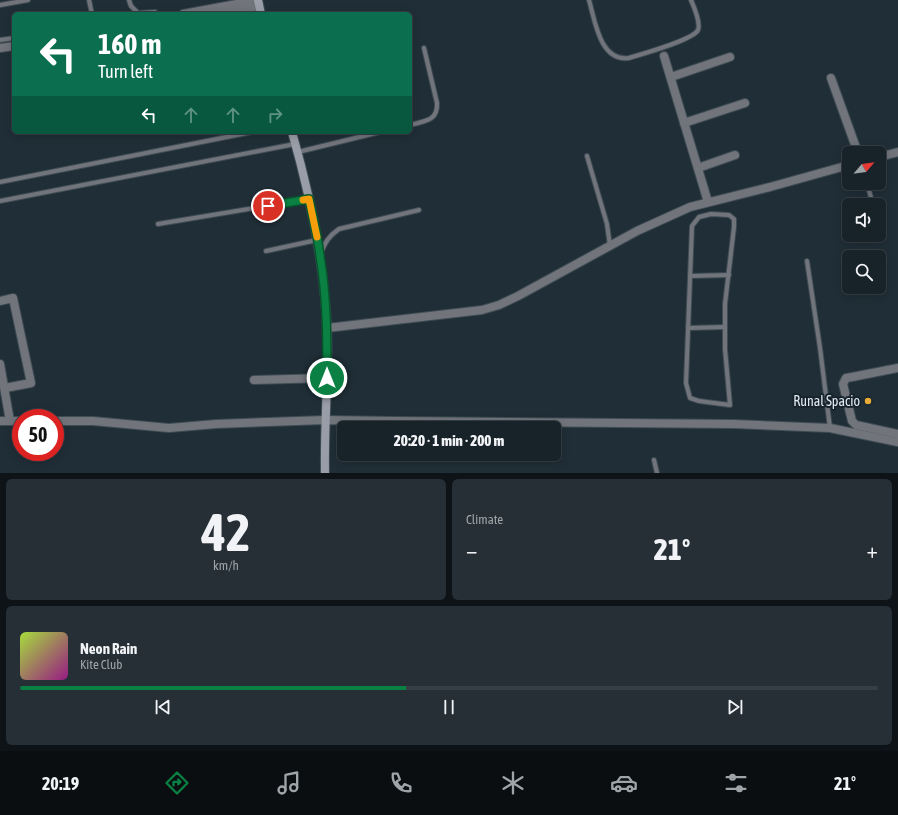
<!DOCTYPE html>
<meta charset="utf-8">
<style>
body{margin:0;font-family:"Asap Condensed",sans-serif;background:#252f35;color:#f1f3f6;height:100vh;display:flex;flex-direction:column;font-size:15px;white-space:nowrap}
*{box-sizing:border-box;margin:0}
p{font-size:13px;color:#9fa4a8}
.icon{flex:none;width:22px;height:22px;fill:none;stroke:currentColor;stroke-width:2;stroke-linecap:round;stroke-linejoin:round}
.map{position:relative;height:473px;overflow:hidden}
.sheet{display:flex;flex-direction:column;gap:6px;padding:6px;background:#0d1317;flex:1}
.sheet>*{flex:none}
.banner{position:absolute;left:12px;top:12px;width:400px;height:122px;border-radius:6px;box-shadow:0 2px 10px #0003,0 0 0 1px #363f46;background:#0b6e4f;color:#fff;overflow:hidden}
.needle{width:26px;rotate:61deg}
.buttons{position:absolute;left:842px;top:146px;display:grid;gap:8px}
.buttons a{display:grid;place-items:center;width:44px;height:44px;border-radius:6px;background:#182229;box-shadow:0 2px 10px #0003,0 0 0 1px #363f46;font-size:20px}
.speed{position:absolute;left:12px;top:409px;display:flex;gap:8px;font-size:20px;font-weight:700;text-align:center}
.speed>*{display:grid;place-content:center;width:52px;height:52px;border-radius:50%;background:#182229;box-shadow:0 2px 10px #0003,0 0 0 1px #363f46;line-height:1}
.speed .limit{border:6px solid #d22;background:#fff;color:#111}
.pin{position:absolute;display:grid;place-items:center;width:34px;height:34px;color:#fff;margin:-17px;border:2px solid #fff;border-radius:50%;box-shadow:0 1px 4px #0007}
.me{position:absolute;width:44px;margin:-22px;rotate:0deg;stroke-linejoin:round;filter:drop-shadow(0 0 3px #0008)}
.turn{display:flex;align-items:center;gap:14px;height:84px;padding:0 20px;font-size:18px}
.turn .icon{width:52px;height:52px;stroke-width:2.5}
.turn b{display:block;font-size:28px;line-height:34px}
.lanes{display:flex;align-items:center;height:38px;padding:0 20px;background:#0003;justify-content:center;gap:20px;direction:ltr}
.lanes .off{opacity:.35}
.big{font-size:30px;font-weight:800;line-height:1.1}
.sheet .widget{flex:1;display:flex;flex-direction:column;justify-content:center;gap:6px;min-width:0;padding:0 14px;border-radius:6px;background:#252f35}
.sheet .dial{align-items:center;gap:0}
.dial b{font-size:52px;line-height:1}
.song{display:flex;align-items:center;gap:12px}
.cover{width:48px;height:48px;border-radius:6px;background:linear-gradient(135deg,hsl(80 70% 55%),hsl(310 70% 35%))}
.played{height:4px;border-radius:2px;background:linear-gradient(90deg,#0b8043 45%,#363f46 45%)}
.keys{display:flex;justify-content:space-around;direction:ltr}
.heat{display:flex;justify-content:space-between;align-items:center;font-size:22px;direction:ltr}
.sheet .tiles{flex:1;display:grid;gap:6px;grid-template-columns:1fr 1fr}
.widget:last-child{grid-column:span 2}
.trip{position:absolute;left:337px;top:421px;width:224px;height:40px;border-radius:6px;background:#182229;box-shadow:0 2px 10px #0003,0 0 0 1px #363f46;font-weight:800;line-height:40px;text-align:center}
.tabs{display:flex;height:64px;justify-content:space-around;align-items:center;background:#0a0e10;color:#9fa4a8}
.tabs .icon{width:28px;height:28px}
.tabs .active{color:#0b8043}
.tabs b{font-size:18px;color:#f1f3f6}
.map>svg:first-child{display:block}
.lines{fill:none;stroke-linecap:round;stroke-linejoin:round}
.service-casing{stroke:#3f4c54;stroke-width:6}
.minor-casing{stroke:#3f4c54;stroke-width:10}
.secondary-casing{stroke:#3f4c54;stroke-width:10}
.service{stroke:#71747b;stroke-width:4}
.minor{stroke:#71747b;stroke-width:8}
.secondary{stroke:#989da7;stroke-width:8}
.route-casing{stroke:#07532c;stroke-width:10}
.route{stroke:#0b8043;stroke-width:7}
.slow{stroke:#f59e0b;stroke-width:7}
.poi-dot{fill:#e8ac37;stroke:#17242d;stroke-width:1.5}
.labels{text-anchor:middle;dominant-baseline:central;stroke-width:4;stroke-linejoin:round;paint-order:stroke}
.poi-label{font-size:14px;fill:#e1eaef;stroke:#17242d;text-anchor:end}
</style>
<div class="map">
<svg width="898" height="473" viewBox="0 0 898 473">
<rect width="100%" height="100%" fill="#202e37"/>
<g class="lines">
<g class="service-casing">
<g id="service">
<polyline points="89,0 92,14"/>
<polyline points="129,0 131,6 138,13 155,12"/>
<path d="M589,0c6,21 11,62 40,58 13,-4 64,-18 69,-28 3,-8 -4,-23 -7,-30"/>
<polyline points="0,5 28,0"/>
<polyline points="0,40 14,38"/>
<path d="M410,125c15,-4 28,-4 27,-22l-13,-55"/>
<polyline points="298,152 380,132"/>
<polyline points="587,156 607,224 610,246"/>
<polyline points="0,182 252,132"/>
<polyline points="867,183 873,205"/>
<polyline points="0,201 295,144"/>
<polygon points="711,214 729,215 734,219 734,227 725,304 725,349 730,405 699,401 690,398 686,383 692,226 699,217"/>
<polyline points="158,224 309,199"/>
<polyline points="879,226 882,239"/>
<polyline points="266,251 317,240"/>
<path d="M321,253c4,-11 8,-17 18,-24l80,-19"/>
<polyline points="807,261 820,348 830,428"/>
<polyline points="690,276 729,275"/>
<polyline points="688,328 725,327"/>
<polyline points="654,460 657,473"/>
</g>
</g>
<g class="minor-casing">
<g id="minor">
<polyline points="183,14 258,0"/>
<polyline points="216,14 259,6"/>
<polyline points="0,48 14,46"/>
<polyline points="664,56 708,202"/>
<polyline points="671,77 730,57"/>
<polyline points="831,78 858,153"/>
<polyline points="684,123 745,103"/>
<polyline points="879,157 898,152"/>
<polyline points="698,168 735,155"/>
<polyline points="0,301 13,298 31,383 5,388"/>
<polyline points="327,328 482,310 499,305 518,296 637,231 690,207 770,187 849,165"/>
<polyline points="0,364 10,421"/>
<polyline points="898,368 852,377 846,378 843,384 852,421 856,425 898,434"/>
<polyline points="254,380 327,378"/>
<polyline points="0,421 21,421"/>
<polyline points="55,421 93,421 169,428 216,424 325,420 397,421 734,424 830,428 898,442"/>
</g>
</g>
<g class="secondary-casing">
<g id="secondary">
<polyline points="258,0 261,14"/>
<path d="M292,132c18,63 32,129 35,195 2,48 -3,97 -2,146"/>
</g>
</g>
<use href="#service" class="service"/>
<use href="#minor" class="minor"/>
<use href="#secondary" class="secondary"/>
</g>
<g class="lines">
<g class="route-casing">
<path id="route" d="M268,206l41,-7c4,19 9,38 11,57 7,41 7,81 7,122"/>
</g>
<use href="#route" class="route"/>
<polyline class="slow" points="303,200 309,199 317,237"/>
</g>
<circle class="poi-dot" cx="868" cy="401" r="4"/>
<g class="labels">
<g class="poi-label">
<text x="860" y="401">Runal Spacio</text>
</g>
</g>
</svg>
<div class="buttons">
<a><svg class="needle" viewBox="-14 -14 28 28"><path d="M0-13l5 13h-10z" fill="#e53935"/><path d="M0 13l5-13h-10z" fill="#9fa4a8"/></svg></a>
<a><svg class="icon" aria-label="sound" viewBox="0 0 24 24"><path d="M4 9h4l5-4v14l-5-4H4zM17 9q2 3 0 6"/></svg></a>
<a><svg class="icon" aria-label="search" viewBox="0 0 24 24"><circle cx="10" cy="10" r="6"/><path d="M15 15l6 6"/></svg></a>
</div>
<div class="speed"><div class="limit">50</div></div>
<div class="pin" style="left:268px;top:206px;background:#d93025"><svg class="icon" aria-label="arrive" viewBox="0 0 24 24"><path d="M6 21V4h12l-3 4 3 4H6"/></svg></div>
<svg class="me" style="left:327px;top:378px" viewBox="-20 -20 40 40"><circle r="17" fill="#0b8043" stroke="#fff" stroke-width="3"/><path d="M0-11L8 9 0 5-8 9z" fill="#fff"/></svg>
<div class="trip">20:20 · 1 min · 200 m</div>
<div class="banner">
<div class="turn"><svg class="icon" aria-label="left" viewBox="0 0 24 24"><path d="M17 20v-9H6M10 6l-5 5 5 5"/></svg><div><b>160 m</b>Turn left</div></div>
<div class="lanes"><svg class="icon" aria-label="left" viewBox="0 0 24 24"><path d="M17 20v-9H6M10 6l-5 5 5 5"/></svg><svg class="icon off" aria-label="ahead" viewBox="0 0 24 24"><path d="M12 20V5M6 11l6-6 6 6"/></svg><svg class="icon off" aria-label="ahead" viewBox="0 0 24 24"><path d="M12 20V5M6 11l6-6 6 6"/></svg><svg class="icon off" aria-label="right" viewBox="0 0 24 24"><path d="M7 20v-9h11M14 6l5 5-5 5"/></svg></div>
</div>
</div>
<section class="sheet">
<div class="tiles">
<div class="widget dial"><b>42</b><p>km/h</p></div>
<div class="widget"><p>Climate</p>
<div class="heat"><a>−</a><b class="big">21°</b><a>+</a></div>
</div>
<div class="widget">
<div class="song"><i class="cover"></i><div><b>Neon Rain</b><p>Kite Club</p></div></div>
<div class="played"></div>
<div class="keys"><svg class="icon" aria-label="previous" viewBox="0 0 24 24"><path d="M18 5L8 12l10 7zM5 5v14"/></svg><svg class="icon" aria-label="pause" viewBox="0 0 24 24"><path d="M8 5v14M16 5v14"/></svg><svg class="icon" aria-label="next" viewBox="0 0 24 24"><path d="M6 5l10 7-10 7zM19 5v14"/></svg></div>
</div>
</div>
</section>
<nav class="tabs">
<b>20:19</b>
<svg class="icon active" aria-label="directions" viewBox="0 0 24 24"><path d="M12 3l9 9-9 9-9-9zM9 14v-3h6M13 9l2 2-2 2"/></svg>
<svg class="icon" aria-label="music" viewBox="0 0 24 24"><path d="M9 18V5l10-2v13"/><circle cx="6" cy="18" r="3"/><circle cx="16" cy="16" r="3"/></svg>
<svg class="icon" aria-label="phone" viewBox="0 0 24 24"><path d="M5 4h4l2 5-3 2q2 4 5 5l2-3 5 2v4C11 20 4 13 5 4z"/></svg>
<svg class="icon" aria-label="climate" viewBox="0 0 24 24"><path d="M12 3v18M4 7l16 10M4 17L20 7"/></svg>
<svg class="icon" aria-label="car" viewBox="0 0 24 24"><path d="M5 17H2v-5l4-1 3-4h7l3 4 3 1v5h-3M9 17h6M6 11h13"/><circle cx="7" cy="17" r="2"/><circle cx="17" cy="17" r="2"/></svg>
<svg class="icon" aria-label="filters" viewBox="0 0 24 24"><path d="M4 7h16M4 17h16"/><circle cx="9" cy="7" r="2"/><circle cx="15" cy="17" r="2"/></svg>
<b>21°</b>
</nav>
